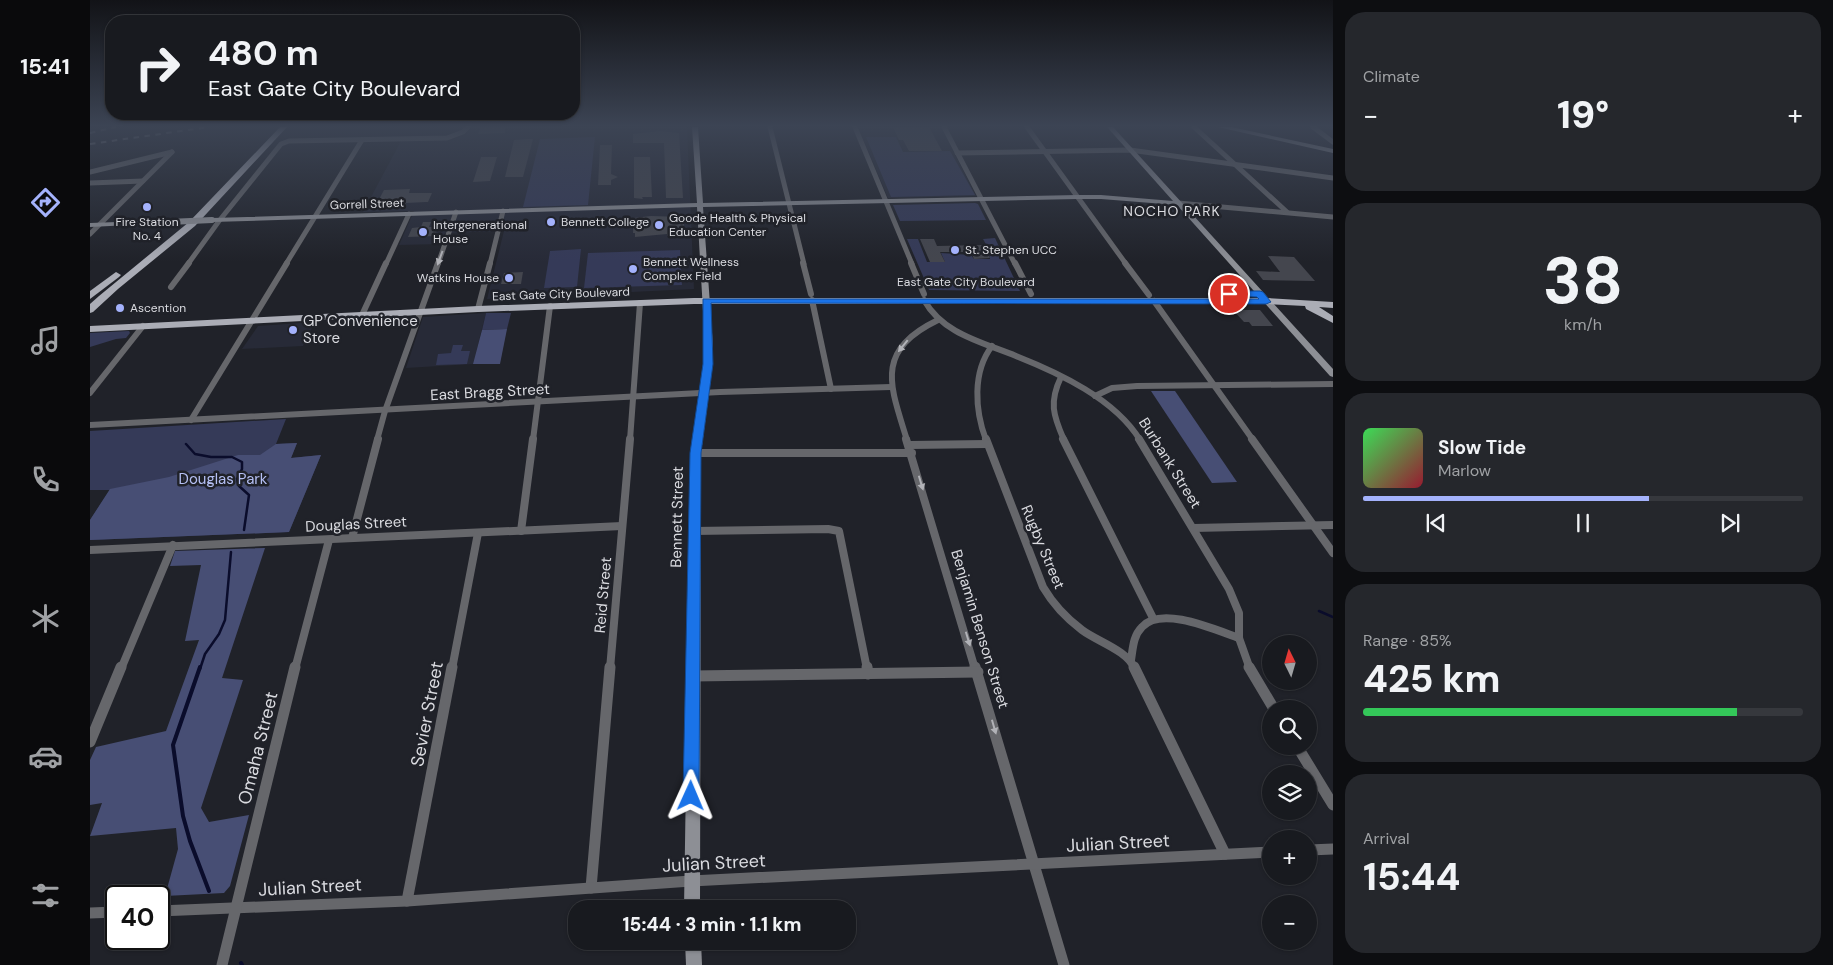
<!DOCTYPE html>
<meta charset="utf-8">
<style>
body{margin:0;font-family:"DM Sans",sans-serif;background:#25272c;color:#f1f3f6;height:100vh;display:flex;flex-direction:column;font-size:19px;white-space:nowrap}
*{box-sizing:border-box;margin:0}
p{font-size:16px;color:#9fa1a4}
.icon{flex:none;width:28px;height:28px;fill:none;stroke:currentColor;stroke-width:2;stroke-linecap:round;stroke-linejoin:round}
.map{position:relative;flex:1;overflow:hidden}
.drawer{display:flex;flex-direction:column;gap:12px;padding:12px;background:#0d0e11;width:500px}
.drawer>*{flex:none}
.guide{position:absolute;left:15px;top:15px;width:475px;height:105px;border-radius:20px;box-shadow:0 1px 4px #0004,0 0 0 1px #36383d;background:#181a1f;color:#f1f3f6;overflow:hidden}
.needle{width:32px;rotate:355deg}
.controls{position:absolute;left:1172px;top:635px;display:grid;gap:10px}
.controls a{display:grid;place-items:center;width:55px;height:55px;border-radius:50%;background:#181a1f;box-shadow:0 1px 4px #0004,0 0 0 1px #36383d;font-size:25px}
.speed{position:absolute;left:15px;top:885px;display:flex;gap:10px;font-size:25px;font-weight:700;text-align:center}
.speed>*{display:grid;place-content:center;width:65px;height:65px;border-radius:50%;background:#181a1f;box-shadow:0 1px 4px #0004,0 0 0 1px #36383d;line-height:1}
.speed .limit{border:2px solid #111;border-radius:8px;background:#fff;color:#111}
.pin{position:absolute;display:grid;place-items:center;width:42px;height:42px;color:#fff;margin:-21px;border:2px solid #fff;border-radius:50%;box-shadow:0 1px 5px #0007}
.me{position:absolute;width:55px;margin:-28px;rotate:1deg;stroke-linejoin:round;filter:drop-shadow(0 0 4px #0008)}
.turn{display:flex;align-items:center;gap:18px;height:105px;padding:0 20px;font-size:22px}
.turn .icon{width:65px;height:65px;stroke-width:2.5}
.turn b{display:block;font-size:35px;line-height:42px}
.big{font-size:38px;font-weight:800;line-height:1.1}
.drawer .widget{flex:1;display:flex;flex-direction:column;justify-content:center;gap:8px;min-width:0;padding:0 18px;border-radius:20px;background:#25272c}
.drawer .dial{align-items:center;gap:0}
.dial b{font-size:65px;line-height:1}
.song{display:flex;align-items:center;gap:15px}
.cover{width:60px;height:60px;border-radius:8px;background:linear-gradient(135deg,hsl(130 70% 55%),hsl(350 70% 35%))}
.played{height:5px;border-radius:2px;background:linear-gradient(90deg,#a4b2fc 65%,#36383d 65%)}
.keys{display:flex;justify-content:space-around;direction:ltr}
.heat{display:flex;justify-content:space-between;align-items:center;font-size:28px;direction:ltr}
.charge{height:8px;border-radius:4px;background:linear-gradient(90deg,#34c759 85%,#36383d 0)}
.trip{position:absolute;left:478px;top:900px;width:288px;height:50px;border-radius:20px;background:#181a1f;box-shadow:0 1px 4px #0004,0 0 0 1px #36383d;font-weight:800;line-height:50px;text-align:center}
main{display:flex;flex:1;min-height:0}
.dock{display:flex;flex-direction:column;width:90px;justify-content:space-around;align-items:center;background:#0a0a0c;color:#9fa1a4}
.dock .icon{width:35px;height:35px}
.dock .on{color:#a4b2fc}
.dock b{font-size:22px;color:#f1f3f6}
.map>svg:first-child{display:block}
.built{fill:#272a37}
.green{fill:#353a58}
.forest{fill:#474e74}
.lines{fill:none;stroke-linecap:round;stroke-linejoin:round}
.stream-far1{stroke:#0a0c2b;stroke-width:2.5}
.stream{stroke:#0a0c2b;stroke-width:4}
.building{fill:#44464e}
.street-far3{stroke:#66676b;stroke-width:5}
.street-far2{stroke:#66676b;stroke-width:6}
.street-far1{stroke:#66676b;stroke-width:8}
.street{stroke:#66676b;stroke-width:11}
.secondary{fill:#8d8f95;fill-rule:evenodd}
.primary{fill:#abadb6;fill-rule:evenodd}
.rail{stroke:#78797f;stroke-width:2;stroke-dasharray:5.5 5.5;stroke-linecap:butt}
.secondary-bridge{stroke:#8d8f95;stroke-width:6}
.oneway{fill:#b1b2b7}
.route{fill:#1a73e8;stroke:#114b97}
.poi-dot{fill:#a4b2fc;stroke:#202229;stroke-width:2}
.labels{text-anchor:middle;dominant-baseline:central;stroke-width:5;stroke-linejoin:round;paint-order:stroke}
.far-street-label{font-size:12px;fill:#dadbe0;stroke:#202229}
.far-poi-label{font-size:12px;fill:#dadbe0;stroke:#202229;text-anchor:start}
.far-neighbourhood-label{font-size:14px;letter-spacing:1px;fill:#dadbe0;stroke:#202229}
.poi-label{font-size:15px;fill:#dadbe0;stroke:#202229;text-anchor:start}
.street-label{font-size:15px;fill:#dadbe0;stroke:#202229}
.park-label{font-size:15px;fill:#b5c0f4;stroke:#202229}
.near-street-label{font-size:18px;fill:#dadbe0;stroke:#202229}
</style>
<main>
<nav class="dock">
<b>15:41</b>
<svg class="icon on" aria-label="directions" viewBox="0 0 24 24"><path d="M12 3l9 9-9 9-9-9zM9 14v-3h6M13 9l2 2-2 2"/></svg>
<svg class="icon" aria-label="music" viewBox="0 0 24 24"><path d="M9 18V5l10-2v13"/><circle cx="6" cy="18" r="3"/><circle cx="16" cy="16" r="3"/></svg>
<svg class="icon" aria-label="phone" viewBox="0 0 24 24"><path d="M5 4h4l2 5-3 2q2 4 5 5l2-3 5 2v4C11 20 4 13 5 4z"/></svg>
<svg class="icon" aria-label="climate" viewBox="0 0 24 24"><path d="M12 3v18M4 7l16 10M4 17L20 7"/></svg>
<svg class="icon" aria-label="car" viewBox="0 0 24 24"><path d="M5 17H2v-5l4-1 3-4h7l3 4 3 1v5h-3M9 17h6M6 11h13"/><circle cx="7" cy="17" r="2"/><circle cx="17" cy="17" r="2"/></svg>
<svg class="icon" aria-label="filters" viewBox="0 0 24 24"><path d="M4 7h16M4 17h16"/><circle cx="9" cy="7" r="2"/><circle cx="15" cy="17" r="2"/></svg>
</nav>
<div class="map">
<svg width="1243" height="965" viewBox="0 0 1243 965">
<rect width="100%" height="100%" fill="#202229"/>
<g class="built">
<polygon points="382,127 597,127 604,289 397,299 414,231 355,233 350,244 309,245 324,211 273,212 311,141 363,139 376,134"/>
<polygon points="768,127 851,127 886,196 798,198"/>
<polygon points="396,313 383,364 316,368 333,317"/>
<polygon points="225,322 213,346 152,349 168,326"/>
</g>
<g class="green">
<polygon points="505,137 498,205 433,207 450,139"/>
<polygon points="776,137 806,137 813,152 860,151 885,195 801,197"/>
<polygon points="885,203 888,204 896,220 810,221 803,205"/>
<polygon points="905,238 930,291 839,290 817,239 828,239 837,262 855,262 851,253 881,255 884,259 900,259 899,254 901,254 893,239"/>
<polygon points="491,249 487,287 454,288 460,251"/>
<polygon points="590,250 592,285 494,288 498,253"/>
<polygon points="396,313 421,313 417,329 392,330"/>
<polygon points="39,331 40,333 36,338 26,339 0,347 0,333"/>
<polygon points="363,345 373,345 371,351 380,351 377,364 346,365 348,354 361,353"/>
<polygon points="196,419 186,444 207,443 201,458 231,455 199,532 0,540 0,520 20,490 0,490 0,431"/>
</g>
<g class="forest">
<polygon points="417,329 410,364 383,364 392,330"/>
<polygon points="1061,391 1085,391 1147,482 1122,483"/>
<polygon points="207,443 201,458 231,455 199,532 0,540 0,520 20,489 79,477 148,455 170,455 186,444"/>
<polygon points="175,548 132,678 153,680 111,808 119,822 159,815 140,886 134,893 75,896 88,849 86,828 0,836 12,803 0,805 0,760 6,747 76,731 109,640 95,641 111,565 80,566 85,551"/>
</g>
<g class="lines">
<g class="stream-far1">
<polyline points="96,444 105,454 121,457 142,457 152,462 152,469 147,479 149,486 159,495 154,530"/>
<polyline points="1229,611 1243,617"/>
<polyline points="110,669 115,654 129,634 135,620 141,552"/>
</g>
<g class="stream">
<polyline points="110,667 83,745 93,816 100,841 119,891"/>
<polyline points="151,963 152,965"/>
</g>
</g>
<g class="building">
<polygon points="391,127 415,127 415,133 388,134"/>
<polygon points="803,127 839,127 852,151 819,151 813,140 809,140"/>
<polygon points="570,131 589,133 593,198 576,198 574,143 543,143 543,134"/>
<polygon points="437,139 443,139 433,177 415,177 424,140"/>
<polygon points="510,145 522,145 521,174 528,177 521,180 521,185 508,185"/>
<polygon points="391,157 407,157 400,181 383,182"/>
<polygon points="544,157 560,157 562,197 552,197 553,199 544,198"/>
<polygon points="320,189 319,193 342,193 338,202 336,202 316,203 315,206 304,207 285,207 294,190"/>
<polygon points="561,216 594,217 594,236 577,236 577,234 545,237 545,233 543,233 544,218"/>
<polygon points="333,222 341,222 339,227 348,227 345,236 318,237 322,228 331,227"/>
<polygon points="830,239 844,239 847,246 893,245 900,258 884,259 881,252 850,252 855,262 840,262"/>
<polygon points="1178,256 1204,257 1225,281 1173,280 1166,271 1190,272"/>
<polygon points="433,272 431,284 411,284 414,273"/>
<polygon points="1143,310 1170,310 1183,326 1162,326 1159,322 1154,322"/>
</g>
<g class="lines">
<g class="street-far3">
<polyline points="680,127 714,264"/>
<polyline points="765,127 822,264"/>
<polyline points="854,127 925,264"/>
<polyline points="937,127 1036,264"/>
<polyline points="1104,127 1197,212"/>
<polyline points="1223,127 1243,142"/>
<polyline points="867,153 1040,150 1243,178"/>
<polyline points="0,172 82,152"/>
<polyline points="0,183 53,181"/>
<polyline points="1088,203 1243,217"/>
<polyline points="0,234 82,152"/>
<polyline points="98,264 129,221 191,144 199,141 357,138 373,132 378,127"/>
<polyline points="196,264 272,140"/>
<polyline points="296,264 319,214"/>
<polyline points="348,264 366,212"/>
<polyline points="400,264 413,211"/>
</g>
<g class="street-far2">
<polyline points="713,263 721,294"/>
<polyline points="821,263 834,294"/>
<polyline points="925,263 941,294"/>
<polyline points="1035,263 1059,295"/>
<polyline points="81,287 99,263"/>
<polyline points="722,300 741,389"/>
<path d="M834,300c19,34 58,42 92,56 43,17 99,43 124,84"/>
<polyline points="1064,301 1163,440"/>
<polyline points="388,309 400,263"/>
<polyline points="272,315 296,263"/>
<path d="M971,377c-12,25 -8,38 3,63"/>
<polyline points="0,393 53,326"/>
<polyline points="1005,396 1022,388 1047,386 1243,384"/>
<polyline points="101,420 197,263"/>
<polyline points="0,425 630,392 801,387"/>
<polyline points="287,440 295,411 348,263"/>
<polyline points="443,440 460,306"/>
<polyline points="540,440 550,303"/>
<path d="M817,440c-17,-55 -33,-89 31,-120"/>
<path d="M896,440c-11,-29 -14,-68 6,-94"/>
</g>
<g class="street-far1">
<polyline points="816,439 885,669"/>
<path d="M896,439l57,148c10,17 23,31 39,43 16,12 45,20 53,39"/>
<polyline points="973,439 1063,618"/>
<polyline points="1049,439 1139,589 1149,613 1149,638 1160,669"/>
<polyline points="1162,439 1243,553"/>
<polyline points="820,445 897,444"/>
<polyline points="606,453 822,453"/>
<polyline points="1104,528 1243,525"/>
<polyline points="431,531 443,439"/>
<polyline points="604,531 738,529 749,531 777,669"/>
<polyline points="262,538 288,439"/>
<polyline points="0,550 532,526"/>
<path d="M1041,660c2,-12 2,-24 11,-33 19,-22 74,3 97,11"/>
<polyline points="31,669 83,545"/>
<polyline points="205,669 239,540"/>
<polyline points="362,669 388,533"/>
<polyline points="520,669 540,439"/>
</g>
<g class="street">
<polyline points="777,667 778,674"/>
<polyline points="885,667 974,965"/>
<polyline points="1044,667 1135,854"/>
<polyline points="1159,667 1184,709"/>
<polyline points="603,676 888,672"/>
<polyline points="0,742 31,667"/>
<polyline points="1207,746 1243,805"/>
<polyline points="1219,850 1243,849"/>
<polyline points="501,888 520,667"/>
<polyline points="317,901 362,667"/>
<polyline points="69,911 317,901 601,881 1181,852"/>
<polyline points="0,913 26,912"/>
<polyline points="132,965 205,667"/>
</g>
<g class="secondary">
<polygon points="602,127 608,127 613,203 987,195 1011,195 1083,201 1017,127 1023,127 1243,369 1243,377 1240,376 1087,205 1011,199 987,199 613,207 623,346 621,377 611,453 610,909 594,909 601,453 613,377 615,346 607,207 122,222 119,220 122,218 607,203"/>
<polygon points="1128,127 1141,127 1243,149 1243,153"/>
<polygon points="79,220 82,222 81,223 0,227 0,223"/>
<polygon points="595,941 611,941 612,965 596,965"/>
</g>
<g class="primary">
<polygon points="190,127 197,127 105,226 28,289 3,312 0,313 0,304 9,296 99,222"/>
<polygon points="26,272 31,275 29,277 0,299 0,291"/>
<polygon points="604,298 1177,298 1243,302 1243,308 1229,307 1243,316 1243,323 1216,309 1215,306 1177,304 604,304 388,312 0,332 0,326 388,306"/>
</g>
<g class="rail">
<polyline points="0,133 26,127"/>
<polyline points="0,144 119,127"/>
</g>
<polyline class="secondary-bridge" points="79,222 122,220"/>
</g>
<defs><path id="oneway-solid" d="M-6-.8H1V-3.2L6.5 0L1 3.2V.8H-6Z" transform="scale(1.25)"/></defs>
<g class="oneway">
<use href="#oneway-solid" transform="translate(350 258) rotate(110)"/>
<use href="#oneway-solid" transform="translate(813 346) rotate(129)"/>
<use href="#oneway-solid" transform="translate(831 483) rotate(73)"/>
<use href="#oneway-solid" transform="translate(878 639) rotate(73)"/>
<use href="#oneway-solid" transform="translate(904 727) rotate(74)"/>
</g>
<linearGradient id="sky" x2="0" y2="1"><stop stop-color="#121317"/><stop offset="0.48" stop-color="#3c4454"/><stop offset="1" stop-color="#3c4454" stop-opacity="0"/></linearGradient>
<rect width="1243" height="262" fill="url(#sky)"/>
<polygon class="route" points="1139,291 1170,291 1173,292 1181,302 1176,304 621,303 623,364 611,453 609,796 607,801 601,804 596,801 593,796 600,453 613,364 613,299 1169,299 1167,297 1136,296 1136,292"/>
<g class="poi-dot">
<circle cx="57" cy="207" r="5"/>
<circle cx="461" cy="222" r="5"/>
<circle cx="569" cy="225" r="5"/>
<circle cx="333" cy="232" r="5"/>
<circle cx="865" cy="250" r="5"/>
<circle cx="543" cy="269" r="5"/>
<circle cx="419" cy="278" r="5"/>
<circle cx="30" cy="308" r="5"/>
<circle cx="203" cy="330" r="5"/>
</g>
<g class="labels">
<g class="far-street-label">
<text transform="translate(277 204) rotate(-2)">Gorrell Street</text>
<text x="876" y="282">East Gate City Boulevard</text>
<text transform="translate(471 294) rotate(-2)">East Gate City Boulevard</text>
</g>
<g class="far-poi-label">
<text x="579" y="218">Goode Health &amp; Physical<tspan x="579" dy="14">Education Center</tspan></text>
<text x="57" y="222" text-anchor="middle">Fire Station<tspan x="57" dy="14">No. 4</tspan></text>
<text x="471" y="222">Bennett College</text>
<text x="343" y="225">Intergenerational<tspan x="343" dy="14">House</tspan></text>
<text x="875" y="250">St. Stephen UCC</text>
<text x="553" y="262">Bennett Wellness<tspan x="553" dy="14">Complex Field</tspan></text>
<text x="409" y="278" text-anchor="end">Watkins House</text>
<text x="40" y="308">Ascention</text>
</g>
<g class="far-neighbourhood-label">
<text x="1082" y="211">NOCHO PARK</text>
</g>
<g class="poi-label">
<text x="213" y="321">GP Convenience<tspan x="213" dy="17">Store</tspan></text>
</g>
<g class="street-label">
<text transform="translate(400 392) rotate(-3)">East Bragg Street</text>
<text transform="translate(1080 463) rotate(58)">Burbank Street</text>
<text transform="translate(587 517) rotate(-89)">Bennett Street</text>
<text transform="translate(266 524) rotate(-3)">Douglas Street</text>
<text transform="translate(953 547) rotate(67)">Rugby Street</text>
<text transform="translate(513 595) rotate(-85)">Reid Street</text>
<text transform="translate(890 629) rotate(73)">Benjamin Benson Street</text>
</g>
<g class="park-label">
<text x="133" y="479">Douglas Park</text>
</g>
<g class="near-street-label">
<text transform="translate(337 714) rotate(-79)">Sevier Street</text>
<text transform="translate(168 748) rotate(-76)">Omaha Street</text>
<text transform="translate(1028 843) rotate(-3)">Julian Street</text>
<text transform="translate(624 863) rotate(-3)">Julian Street</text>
<text transform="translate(220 887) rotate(-3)">Julian Street</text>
</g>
</g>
</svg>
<div class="controls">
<a><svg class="needle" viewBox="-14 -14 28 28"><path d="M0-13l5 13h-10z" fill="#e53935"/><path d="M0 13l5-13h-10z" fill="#9fa1a4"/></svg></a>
<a><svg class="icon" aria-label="search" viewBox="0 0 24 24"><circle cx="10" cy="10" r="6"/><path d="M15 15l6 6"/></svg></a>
<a><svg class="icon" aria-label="layers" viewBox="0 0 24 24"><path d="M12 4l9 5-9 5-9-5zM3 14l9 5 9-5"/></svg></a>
<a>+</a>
<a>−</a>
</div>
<div class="speed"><div class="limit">40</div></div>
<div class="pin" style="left:1139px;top:294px;background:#d93025"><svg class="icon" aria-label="arrive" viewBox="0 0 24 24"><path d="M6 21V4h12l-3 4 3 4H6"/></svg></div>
<svg class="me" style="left:601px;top:796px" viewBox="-20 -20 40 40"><path d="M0-17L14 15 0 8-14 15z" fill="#1a73e8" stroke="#fff" stroke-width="4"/></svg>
<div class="trip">15:44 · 3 min · 1.1 km</div>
<div class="guide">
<div class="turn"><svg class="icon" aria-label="right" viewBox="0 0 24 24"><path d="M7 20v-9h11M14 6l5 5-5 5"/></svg><div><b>480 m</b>East Gate City Boulevard</div></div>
</div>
</div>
<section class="drawer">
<div class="widget"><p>Climate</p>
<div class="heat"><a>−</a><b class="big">19°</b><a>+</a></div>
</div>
<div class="widget dial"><b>38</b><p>km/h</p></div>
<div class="widget">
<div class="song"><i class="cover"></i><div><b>Slow Tide</b><p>Marlow</p></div></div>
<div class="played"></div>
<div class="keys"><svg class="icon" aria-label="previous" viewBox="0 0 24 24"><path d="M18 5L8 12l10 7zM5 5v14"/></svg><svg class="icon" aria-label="pause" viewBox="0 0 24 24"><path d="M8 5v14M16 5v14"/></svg><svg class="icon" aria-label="next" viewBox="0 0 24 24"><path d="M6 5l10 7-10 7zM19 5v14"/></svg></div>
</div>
<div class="widget"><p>Range · 85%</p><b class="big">425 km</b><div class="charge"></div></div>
<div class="widget"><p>Arrival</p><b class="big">15:44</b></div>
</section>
</main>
